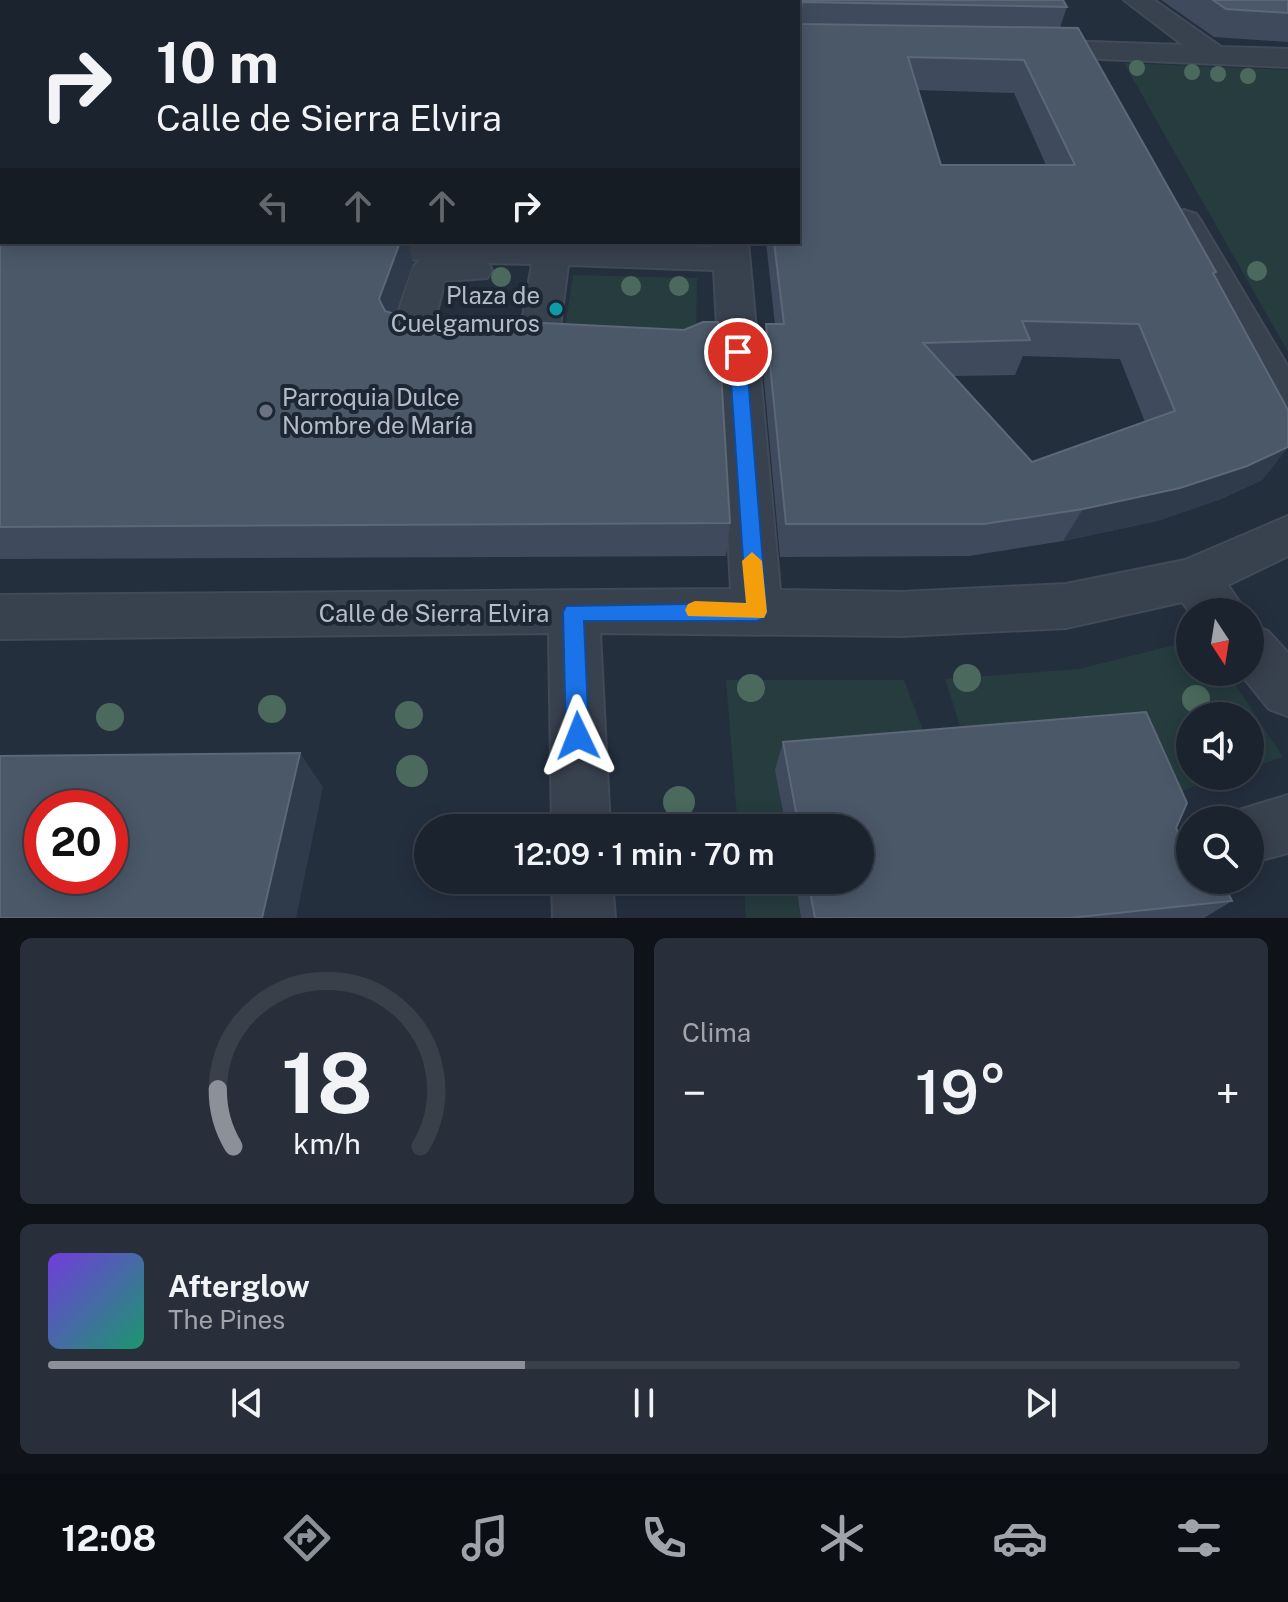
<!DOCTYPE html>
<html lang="es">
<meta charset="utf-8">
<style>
body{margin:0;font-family:"Public Sans",sans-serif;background:#282f3a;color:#f1f3f6;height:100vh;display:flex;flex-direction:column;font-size:30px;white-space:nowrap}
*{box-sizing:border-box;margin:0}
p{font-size:26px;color:#a0a4aa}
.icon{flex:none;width:44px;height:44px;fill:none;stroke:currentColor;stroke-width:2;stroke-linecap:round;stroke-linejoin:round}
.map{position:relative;height:918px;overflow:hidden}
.sheet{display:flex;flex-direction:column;gap:20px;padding:20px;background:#0f1319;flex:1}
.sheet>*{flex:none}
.guide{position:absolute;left:0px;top:0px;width:800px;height:244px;box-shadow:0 4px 20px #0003,0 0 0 2px #39404a;background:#1b232e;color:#f1f3f6;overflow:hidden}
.needle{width:52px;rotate:168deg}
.buttons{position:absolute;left:1176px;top:598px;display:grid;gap:16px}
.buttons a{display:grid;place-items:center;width:88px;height:88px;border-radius:50%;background:#1b232e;box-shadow:0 4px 20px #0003,0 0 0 2px #39404a;font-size:40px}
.speed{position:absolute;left:24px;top:790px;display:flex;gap:16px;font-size:40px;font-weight:700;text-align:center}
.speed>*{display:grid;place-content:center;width:104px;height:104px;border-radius:50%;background:#1b232e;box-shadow:0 4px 20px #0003,0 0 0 2px #39404a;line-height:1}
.speed .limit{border:12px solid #d22;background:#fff;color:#111}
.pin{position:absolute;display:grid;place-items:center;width:68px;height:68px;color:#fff;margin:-34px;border:4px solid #fff;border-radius:50%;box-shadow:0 2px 8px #0007}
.me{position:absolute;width:88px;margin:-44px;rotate:358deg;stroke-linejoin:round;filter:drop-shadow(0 0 6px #0008)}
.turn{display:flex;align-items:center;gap:28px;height:168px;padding:0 24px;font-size:36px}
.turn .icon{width:104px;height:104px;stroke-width:2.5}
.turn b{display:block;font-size:56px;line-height:68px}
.lanes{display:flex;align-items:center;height:76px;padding:0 24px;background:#0003;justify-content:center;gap:40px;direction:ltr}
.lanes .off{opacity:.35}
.big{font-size:60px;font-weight:600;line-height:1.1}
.sheet .widget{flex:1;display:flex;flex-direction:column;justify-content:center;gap:12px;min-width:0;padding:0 28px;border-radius:12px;background:#282f3a}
.sheet .dial{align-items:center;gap:0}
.dial svg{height:208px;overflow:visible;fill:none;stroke:#39404a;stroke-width:7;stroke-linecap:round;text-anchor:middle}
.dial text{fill:#f1f3f6;stroke:none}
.song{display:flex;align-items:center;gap:24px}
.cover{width:96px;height:96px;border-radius:12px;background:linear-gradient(135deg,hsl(260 70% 55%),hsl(160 70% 35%))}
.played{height:8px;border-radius:4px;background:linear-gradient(90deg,#8c9099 40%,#39404a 40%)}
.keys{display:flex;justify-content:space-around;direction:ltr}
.heat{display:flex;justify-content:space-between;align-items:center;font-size:44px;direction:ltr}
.sheet .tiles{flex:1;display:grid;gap:20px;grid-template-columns:1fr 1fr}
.widget:last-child{grid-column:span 2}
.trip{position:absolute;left:414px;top:814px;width:460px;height:80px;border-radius:40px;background:#1b232e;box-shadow:0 4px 20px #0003,0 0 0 2px #39404a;font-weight:600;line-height:80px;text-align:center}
.menu{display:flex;height:128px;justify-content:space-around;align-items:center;background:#0b0e12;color:#a0a4aa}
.menu .icon{width:56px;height:56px}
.menu .on{color:#8c9099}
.menu b{font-size:36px;color:#f1f3f6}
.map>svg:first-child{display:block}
.green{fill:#263c3f}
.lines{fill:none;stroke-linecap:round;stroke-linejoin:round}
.minor-casing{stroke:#414a57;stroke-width:4}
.minor{fill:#38414e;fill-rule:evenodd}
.tree{fill:#4b6a5d}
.wall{fill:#3f4b5c;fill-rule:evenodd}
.shaded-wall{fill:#2f3b4b}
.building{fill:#4b5868;stroke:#5c6777;stroke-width:2;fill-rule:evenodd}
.route{fill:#1a73e8;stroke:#114b97;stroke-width:2}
.slow{fill:#f59e0b}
.culture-dot{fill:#0f9aa8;stroke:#1d2633;stroke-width:3}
.worship-dot{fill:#6b7280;stroke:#1d2633;stroke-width:3}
.labels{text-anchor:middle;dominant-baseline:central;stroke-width:8;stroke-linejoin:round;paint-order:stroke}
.poi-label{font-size:24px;fill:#b4bcc9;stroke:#1d2633;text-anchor:end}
.street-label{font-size:24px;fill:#b4bcc9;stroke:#1d2633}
</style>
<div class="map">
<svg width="1288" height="918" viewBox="0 0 1288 918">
<rect width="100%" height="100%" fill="#242f3e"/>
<g class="green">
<polygon points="1124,63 1288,70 1288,352"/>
<polygon points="573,275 697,278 696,338 564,334"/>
<polygon points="1190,641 1190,672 1227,672 1283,757 1250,768 1250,716 1190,716 1190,776 1226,776 1145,803 969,754 945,679 1079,669"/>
<polygon points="726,680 904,680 933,757 776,771 786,828 738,828"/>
<polygon points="743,880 795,880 801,918 746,918"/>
</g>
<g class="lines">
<g class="minor-casing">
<g id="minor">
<rect x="420" y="0" width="26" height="2"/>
<polygon points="1124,0 1154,0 1221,47 1288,49 1288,67 1031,56 1021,54 1017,48 1021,42 1031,40 1183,45"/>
<polygon points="1184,210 1196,214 1201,221 1288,367 1288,418 1273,414 1167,221 1172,214"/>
<path d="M335,242h215l162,5v-5h36l32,348 122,2 164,-8 119,-24 103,-44v40l-60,29 18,27h-56l-8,-10 -116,26 -164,8 -302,-3 10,195h-58l-3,-195 -549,6v-44l731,-6 -17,-319 -146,-5 -8,62 35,5 6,10 -6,10 -14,4 -56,-6 -6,-10 13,-76 -44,-1 4,7 -5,8 -42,3 -11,42 32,5 6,9 -6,9c-22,7 -47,5 -69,-2l-6,-9 21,-66 7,-9 -82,-5 -5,-8z"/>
<polygon points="1250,624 1268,631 1288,653 1288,716 1269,709 1239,672 1250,672"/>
<polygon points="1288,795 1288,853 1250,863 1250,820 1227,820 1229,813"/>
<polygon points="552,880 612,880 615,918 553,918"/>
</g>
</g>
<use href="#minor" class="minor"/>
</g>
<g class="tree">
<circle cx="1137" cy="68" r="8"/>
<circle cx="1192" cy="72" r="8"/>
<circle cx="1218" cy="74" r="8"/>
<circle cx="1248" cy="76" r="8"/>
<circle cx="1257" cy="271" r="10"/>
<circle cx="501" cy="277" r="10"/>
<circle cx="631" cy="286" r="10"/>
<circle cx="679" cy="286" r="10"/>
<circle cx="967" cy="678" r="14"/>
<circle cx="751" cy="688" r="14"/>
<circle cx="1196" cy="699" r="14"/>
<circle cx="272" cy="709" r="14"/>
<circle cx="409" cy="715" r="14"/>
<circle cx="110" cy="717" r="14"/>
<circle cx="412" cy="771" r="16"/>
<circle cx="679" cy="802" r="16"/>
</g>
<g class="wall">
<polygon points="0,0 113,0 111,2 2,2 2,158 0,158"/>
<path d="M1063,0l4,7 -7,20 156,245 -2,3 74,172 -26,33 -41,19 -64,22 -94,20 -94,15 -189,1 -18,-199 4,-34h9l-9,-82h32v-240zM918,90l96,3 32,72h-105zM1023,356l97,3 25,63 -113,40 -78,-86 61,-1z"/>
<polygon points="1161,0 1288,0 1288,42 1214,37"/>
<polygon points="0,174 2,242 413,264 395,314 730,523 726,556 0,559"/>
<polygon points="783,742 1176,828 1188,852 1232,901 1204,918 801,918 795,880 860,880 860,828 786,828 775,770"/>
</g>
<g class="shaded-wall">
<polygon points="72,0 113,0 111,2 70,2"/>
<polygon points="400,242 408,242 413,264 388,334 379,299"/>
<polygon points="1288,447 1262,480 1221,499 1157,521 1063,541 1083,509"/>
<polygon points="300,753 323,787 296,918 262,918"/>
</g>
<g class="building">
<polygon points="0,0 72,0 70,2 2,2 2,124 0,124"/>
<path d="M460,0h603l4,7 -265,-5 -3,19 3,3 276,4 138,244 -3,1 75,137v37l-41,19 -67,22 -97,21 -99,15h-198l-20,-200h18l-10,-82h24v-240h-338zM908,57l116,3 51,105h-134zM1022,321l117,3 36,87 -143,51 -109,-119 107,-3z"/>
<polygon points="1213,0 1288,0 1288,13 1226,9"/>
<polygon points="2,171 2,242 400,242 379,299 385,311 401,316 684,330 703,322 718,322 730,523 0,527 0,174"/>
<polygon points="1146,712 1187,803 1176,828 1188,852 1190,853 1190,880 1222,880 1232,901 1069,918 815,918 808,880 860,880 860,828 799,828 783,742"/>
<path d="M300,753l-38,165h-262v-162zM42,808h68v68h-68z"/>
</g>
<polygon class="route" points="738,346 746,352 767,612 764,618 757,621 584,621 589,736 586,743 578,746 570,743 566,736 563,612 566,606 746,603 729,352"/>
<polygon class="slow" points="752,552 762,561 767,612 764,618 688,616 685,610 688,604 695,601 746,603 742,561"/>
<circle class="culture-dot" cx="556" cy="309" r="8"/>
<circle class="worship-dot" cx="266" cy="411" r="8"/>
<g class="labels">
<g class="poi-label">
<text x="540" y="295">Plaza de<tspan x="540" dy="28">Cuelgamuros</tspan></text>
<text x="282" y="397" text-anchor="start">Parroquia Dulce<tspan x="282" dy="28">Nombre de María</tspan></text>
</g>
<g class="street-label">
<text x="434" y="613">Calle de Sierra Elvira</text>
</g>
</g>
</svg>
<div class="buttons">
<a><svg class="needle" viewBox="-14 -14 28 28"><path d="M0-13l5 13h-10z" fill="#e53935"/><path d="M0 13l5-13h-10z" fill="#a0a4aa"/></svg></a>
<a><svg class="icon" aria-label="sound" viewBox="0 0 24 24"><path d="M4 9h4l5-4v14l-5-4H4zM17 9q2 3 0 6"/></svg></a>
<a><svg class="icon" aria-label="search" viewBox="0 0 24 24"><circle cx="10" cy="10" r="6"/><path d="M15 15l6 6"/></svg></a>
</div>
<div class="speed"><div class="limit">20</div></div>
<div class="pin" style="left:738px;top:352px;background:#d93025"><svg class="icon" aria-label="arrive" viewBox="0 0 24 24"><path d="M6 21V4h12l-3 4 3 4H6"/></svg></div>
<svg class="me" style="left:578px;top:736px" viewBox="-20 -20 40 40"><path d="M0-17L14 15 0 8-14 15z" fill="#1a73e8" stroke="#fff" stroke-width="4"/></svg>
<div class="trip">12:09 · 1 min · 70 m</div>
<div class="guide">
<div class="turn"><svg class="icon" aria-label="right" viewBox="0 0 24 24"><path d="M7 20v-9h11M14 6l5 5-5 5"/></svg><div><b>10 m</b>Calle de Sierra Elvira</div></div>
<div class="lanes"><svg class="icon off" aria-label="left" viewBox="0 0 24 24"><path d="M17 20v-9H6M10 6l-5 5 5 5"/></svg><svg class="icon off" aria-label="ahead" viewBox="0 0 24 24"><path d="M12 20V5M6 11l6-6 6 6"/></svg><svg class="icon off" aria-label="ahead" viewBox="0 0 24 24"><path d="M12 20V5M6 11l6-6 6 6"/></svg><svg class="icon" aria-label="right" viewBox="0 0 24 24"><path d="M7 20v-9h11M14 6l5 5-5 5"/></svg></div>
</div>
</div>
<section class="sheet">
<div class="tiles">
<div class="widget dial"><svg viewBox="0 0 100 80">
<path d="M14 69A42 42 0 1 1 86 69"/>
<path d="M14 69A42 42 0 0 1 8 47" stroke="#8c9099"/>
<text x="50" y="56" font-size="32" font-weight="700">18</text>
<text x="50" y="72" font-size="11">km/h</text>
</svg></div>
<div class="widget"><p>Clima</p>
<div class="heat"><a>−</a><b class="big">19°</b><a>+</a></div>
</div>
<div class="widget">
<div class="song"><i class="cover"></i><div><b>Afterglow</b><p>The Pines</p></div></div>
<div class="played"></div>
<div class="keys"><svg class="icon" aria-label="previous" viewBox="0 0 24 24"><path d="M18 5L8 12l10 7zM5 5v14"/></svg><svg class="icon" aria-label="pause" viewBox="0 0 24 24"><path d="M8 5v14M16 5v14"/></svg><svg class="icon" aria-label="next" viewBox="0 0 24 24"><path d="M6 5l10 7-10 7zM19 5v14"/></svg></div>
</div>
</div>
</section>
<nav class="menu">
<b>12:08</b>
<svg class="icon on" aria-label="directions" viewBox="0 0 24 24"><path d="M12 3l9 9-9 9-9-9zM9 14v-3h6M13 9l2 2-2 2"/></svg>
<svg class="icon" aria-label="music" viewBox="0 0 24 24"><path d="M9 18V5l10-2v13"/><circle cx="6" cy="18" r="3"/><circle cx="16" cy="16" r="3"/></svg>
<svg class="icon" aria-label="phone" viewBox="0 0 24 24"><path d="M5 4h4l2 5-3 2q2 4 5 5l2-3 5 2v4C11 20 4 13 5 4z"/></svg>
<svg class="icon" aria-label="climate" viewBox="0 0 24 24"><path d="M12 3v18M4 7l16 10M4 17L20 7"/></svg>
<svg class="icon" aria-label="car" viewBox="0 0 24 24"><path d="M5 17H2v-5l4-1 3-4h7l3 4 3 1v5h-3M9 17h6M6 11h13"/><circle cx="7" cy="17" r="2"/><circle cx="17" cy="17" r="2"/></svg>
<svg class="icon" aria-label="filters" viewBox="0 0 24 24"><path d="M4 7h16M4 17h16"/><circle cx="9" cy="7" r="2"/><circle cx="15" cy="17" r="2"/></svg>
</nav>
